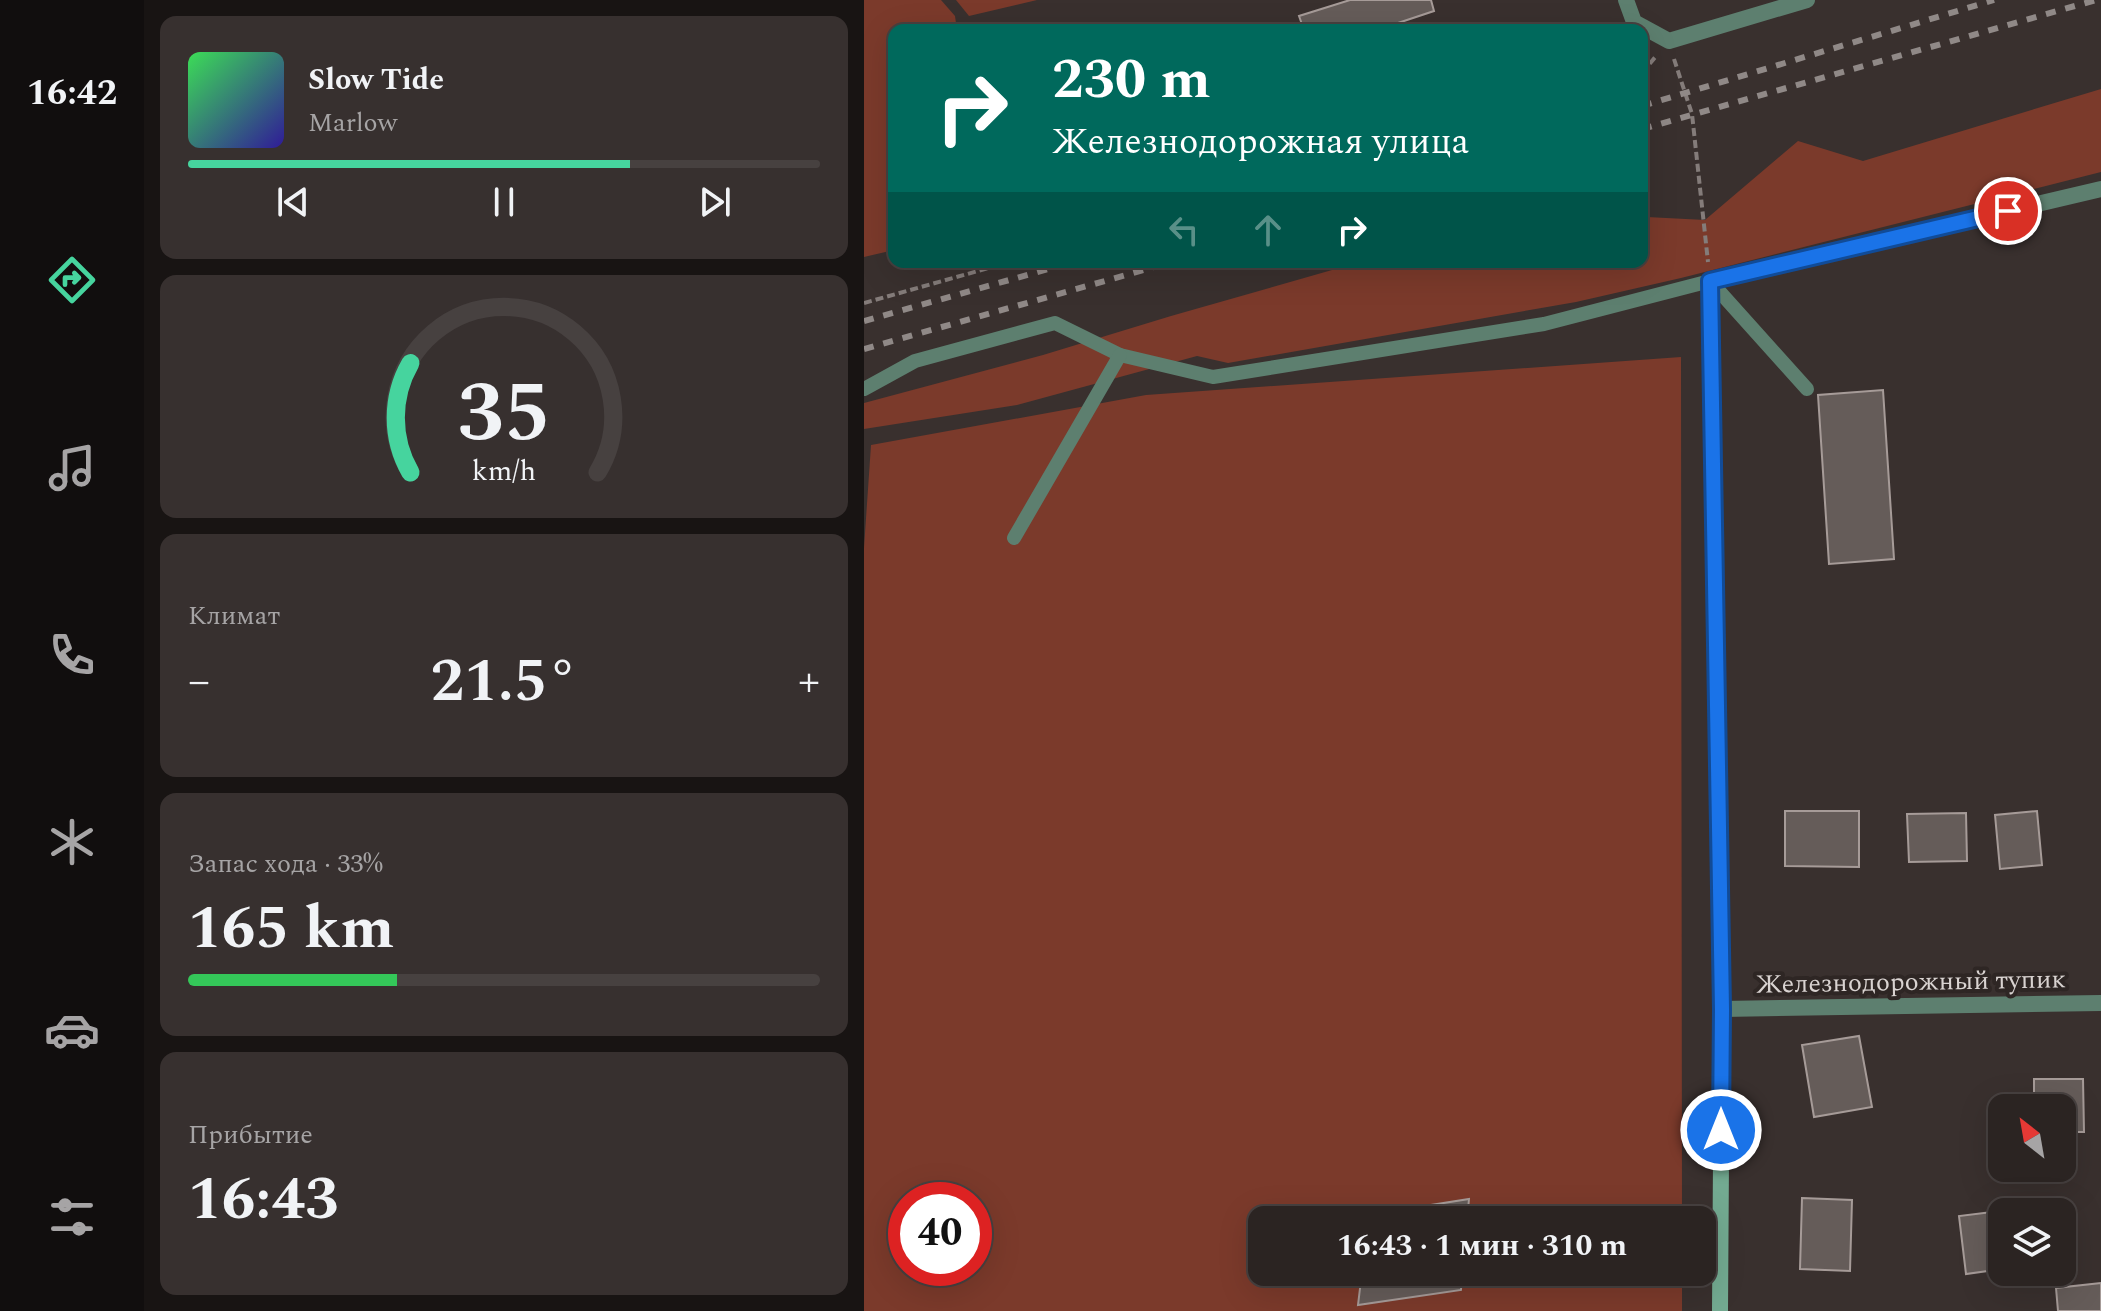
<!DOCTYPE html>
<html lang="ru">
<meta charset="utf-8">
<style>
body{margin:0;font-family:Spectral,serif;background:#37302f;color:#f1f3f6;height:100vh;display:flex;flex-direction:column;font-size:30px;white-space:nowrap}
*{box-sizing:border-box;margin:0}
p{font-size:26px;color:#a6a4a5}
.icon{flex:none;width:44px;height:44px;fill:none;stroke:currentColor;stroke-width:2;stroke-linecap:round;stroke-linejoin:round}
.map{position:relative;flex:1;overflow:hidden}
.drawer{display:flex;flex-direction:column;gap:16px;padding:16px;background:#181413;width:720px}
.drawer>*{flex:none}
.banner{position:absolute;left:24px;top:24px;width:760px;height:244px;border-radius:16px;box-shadow:0 8px 32px #0002,0 0 0 2px #474140;background:#00695c;color:#fff;overflow:hidden}
.needle{width:52px;rotate:329deg}
.buttons{position:absolute;left:1124px;top:1094px;display:grid;gap:16px}
.buttons a{display:grid;place-items:center;width:88px;height:88px;border-radius:16px;background:#2b2422;box-shadow:0 8px 32px #0002,0 0 0 2px #474140;font-size:40px}
.speed{position:absolute;left:24px;top:1182px;display:flex;gap:16px;font-size:40px;font-weight:700;text-align:center}
.speed>*{display:grid;place-content:center;width:104px;height:104px;border-radius:50%;background:#2b2422;box-shadow:0 8px 32px #0002,0 0 0 2px #474140;line-height:1}
.speed .limit{border:12px solid #d22;background:#fff;color:#111}
.pin{position:absolute;display:grid;place-items:center;width:68px;height:68px;color:#fff;margin:-34px;border:4px solid #fff;border-radius:50%;box-shadow:0 2px 8px #0007}
.me{position:absolute;width:88px;margin:-44px;rotate:0deg;stroke-linejoin:round;filter:drop-shadow(0 0 6px #0008)}
.turn{display:flex;align-items:center;gap:28px;height:168px;padding:0 32px;font-size:36px}
.turn .icon{width:104px;height:104px;stroke-width:2.5}
.turn b{display:block;font-size:56px;line-height:68px}
.lanes{display:flex;align-items:center;height:76px;padding:0 32px;background:#0003;justify-content:center;gap:40px;direction:ltr}
.lanes .off{opacity:.35}
.big{font-size:60px;font-weight:700;line-height:1.1}
.drawer .widget{flex:1;display:flex;flex-direction:column;justify-content:center;gap:12px;min-width:0;padding:0 28px;border-radius:16px;background:#37302f}
.drawer .dial{align-items:center;gap:0}
.dial svg{height:208px;overflow:visible;fill:none;stroke:#474140;stroke-width:7;stroke-linecap:round;text-anchor:middle}
.dial text{fill:#f1f3f6;stroke:none}
.song{display:flex;align-items:center;gap:24px}
.cover{width:96px;height:96px;border-radius:12px;background:linear-gradient(135deg,hsl(130 70% 55%),hsl(250 70% 35%))}
.played{height:8px;border-radius:4px;background:linear-gradient(90deg,#46d49e 70%,#474140 70%)}
.keys{display:flex;justify-content:space-around;direction:ltr}
.heat{display:flex;justify-content:space-between;align-items:center;font-size:44px;direction:ltr}
.charge{height:12px;border-radius:6px;background:linear-gradient(90deg,#34c759 33%,#474140 0)}
.trip{position:absolute;left:384px;top:1206px;width:468px;height:80px;border-radius:16px;background:#2b2422;box-shadow:0 8px 32px #0002,0 0 0 2px #474140;font-weight:700;line-height:80px;text-align:center}
main{display:flex;flex:1;min-height:0}
.tab-bar{display:flex;flex-direction:column;width:144px;justify-content:space-around;align-items:center;background:#110e0e;color:#a6a4a5}
.tab-bar .icon{width:56px;height:56px}
.tab-bar .active{color:#46d49e}
.tab-bar b{font-size:36px;color:#f1f3f6}
.map>svg:first-child{display:block}
.green{fill:#7b3a2b;fill-rule:evenodd}
.building{fill:#655c59;stroke:#a69b98;stroke-width:2}
.lines{fill:none;stroke-linecap:round;stroke-linejoin:round}
.path{stroke:#847c7a;stroke-width:4;stroke-dasharray:8 4;stroke-linecap:butt}
.lane{stroke:#5d7f6f;stroke-width:14}
.street{stroke:#5d7f6f;stroke-width:16}
.secondary{stroke:#73aa91;stroke-width:16}
.rail{stroke:#908987;stroke-width:6;stroke-dasharray:10 10;stroke-linecap:butt}
.route-casing{stroke:#114b97;stroke-width:20}
.route{stroke:#1a73e8;stroke-width:14}
.labels{text-anchor:middle;dominant-baseline:central;stroke-width:8;stroke-linejoin:round;paint-order:stroke}
.street-label{font-size:26px;fill:#d9d3d1;stroke:#2e2624}
</style>
<main>
<nav class="tab-bar">
<b>16:42</b>
<svg class="icon active" aria-label="directions" viewBox="0 0 24 24"><path d="M12 3l9 9-9 9-9-9zM9 14v-3h6M13 9l2 2-2 2"/></svg>
<svg class="icon" aria-label="music" viewBox="0 0 24 24"><path d="M9 18V5l10-2v13"/><circle cx="6" cy="18" r="3"/><circle cx="16" cy="16" r="3"/></svg>
<svg class="icon" aria-label="phone" viewBox="0 0 24 24"><path d="M5 4h4l2 5-3 2q2 4 5 5l2-3 5 2v4C11 20 4 13 5 4z"/></svg>
<svg class="icon" aria-label="climate" viewBox="0 0 24 24"><path d="M12 3v18M4 7l16 10M4 17L20 7"/></svg>
<svg class="icon" aria-label="car" viewBox="0 0 24 24"><path d="M5 17H2v-5l4-1 3-4h7l3 4 3 1v5h-3M9 17h6M6 11h13"/><circle cx="7" cy="17" r="2"/><circle cx="17" cy="17" r="2"/></svg>
<svg class="icon" aria-label="filters" viewBox="0 0 24 24"><path d="M4 7h16M4 17h16"/><circle cx="9" cy="7" r="2"/><circle cx="15" cy="17" r="2"/></svg>
</nav>
<section class="drawer">
<div class="widget">
<div class="song"><i class="cover"></i><div><b>Slow Tide</b><p>Marlow</p></div></div>
<div class="played"></div>
<div class="keys"><svg class="icon" aria-label="previous" viewBox="0 0 24 24"><path d="M18 5L8 12l10 7zM5 5v14"/></svg><svg class="icon" aria-label="pause" viewBox="0 0 24 24"><path d="M8 5v14M16 5v14"/></svg><svg class="icon" aria-label="next" viewBox="0 0 24 24"><path d="M6 5l10 7-10 7zM19 5v14"/></svg></div>
</div>
<div class="widget dial"><svg viewBox="0 0 100 80">
<path d="M14 69A42 42 0 1 1 86 69"/>
<path d="M14 69A42 42 0 0 1 14 27" stroke="#46d49e"/>
<text x="50" y="56" font-size="32" font-weight="700">35</text>
<text x="50" y="72" font-size="11">km/h</text>
</svg></div>
<div class="widget"><p>Климат</p>
<div class="heat"><a>−</a><b class="big">21.5°</b><a>+</a></div>
</div>
<div class="widget"><p>Запас хода · 33%</p><b class="big">165 km</b><div class="charge"></div></div>
<div class="widget"><p>Прибытие</p><b class="big">16:43</b></div>
</section>
<div class="map">
<svg width="1237" height="1311" viewBox="0 0 1237 1311">
<rect width="100%" height="100%" fill="#39302e"/>
<g class="green">
<polygon points="0,0 77,0 91,16 93,30 30,30 30,250 0,257"/>
<polygon points="92,0 173,0 105,16"/>
<polygon points="1237,89 1237,172 817,278 712,302 364,363 333,356 153,405 0,429 0,403 179,355 307,316 496,262 778,262 778,214 783,217 841,220 934,141 999,161"/>
<path d="M817,357l1,863h-420v52h420v39h-818v-763l7,-103 275,-50zM42,1200h68v68h-68z"/>
</g>
<g class="building">
<polygon points="486,0 567,0 570,11 513,30 440,30 435,16"/>
<polygon points="1019,390 1030,559 965,564 954,395"/>
<polygon points="921,811 995,811 995,867 921,866"/>
<polygon points="1173,811 1178,865 1136,869 1131,815"/>
<polygon points="1102,813 1103,861 1045,862 1043,814"/>
<polygon points="995,1036 1008,1107 950,1117 938,1045"/>
<polygon points="1170,1079 1219,1079 1220,1132 1198,1132 1198,1108 1170,1108"/>
<polygon points="938,1198 988,1200 986,1271 936,1269"/>
<polygon points="605,1199 603,1220 503,1220 504,1215"/>
<polygon points="1153,1209 1153,1212 1138,1212 1138,1269 1102,1274 1095,1216"/>
<polygon points="498,1272 598,1272 597,1290 494,1305"/>
<polygon points="1237,1283 1237,1311 1194,1311 1192,1288"/>
</g>
<g class="lines">
<g class="path">
<polyline points="810,59 828,114 844,262"/>
<polyline points="778,73 793,55"/>
<polyline points="0,303 146,262"/>
</g>
<g class="lane">
<polyline points="0,389 51,361 191,323 256,355 349,377 680,324 846,281 943,389"/>
<polyline points="150,538 256,355"/>
</g>
<g class="street">
<polyline points="762,0 770,22 805,41 943,0"/>
<polyline points="846,281 1237,189"/>
<polyline points="858,1009 1237,1003"/>
</g>
<polyline class="secondary" points="846,281 858,1009 856,1311"/>
<g class="rail">
<polyline points="778,106 1130,0"/>
<polyline points="778,129 1232,0"/>
<polyline points="0,321 209,262"/>
<polyline points="0,349 308,262"/>
</g>
</g>
<g class="lines">
<g class="route-casing">
<polyline id="route" points="857,1130 858,1009 846,281 1144,211"/>
</g>
<use href="#route" class="route"/>
</g>
<g class="labels">
<g class="street-label">
<text transform="translate(1047 982) rotate(-1)">Железнодорожный тупик</text>
</g>
</g>
</svg>
<div class="buttons">
<a><svg class="needle" viewBox="-14 -14 28 28"><path d="M0-13l5 13h-10z" fill="#e53935"/><path d="M0 13l5-13h-10z" fill="#a6a4a5"/></svg></a>
<a><svg class="icon" aria-label="layers" viewBox="0 0 24 24"><path d="M12 4l9 5-9 5-9-5zM3 14l9 5 9-5"/></svg></a>
</div>
<div class="speed"><div class="limit">40</div></div>
<div class="pin" style="left:1144px;top:211px;background:#d93025"><svg class="icon" aria-label="arrive" viewBox="0 0 24 24"><path d="M6 21V4h12l-3 4 3 4H6"/></svg></div>
<svg class="me" style="left:857px;top:1130px" viewBox="-20 -20 40 40"><circle r="17" fill="#1a73e8" stroke="#fff" stroke-width="3"/><path d="M0-11L8 9 0 5-8 9z" fill="#fff"/></svg>
<div class="trip">16:43 · 1 мин · 310 m</div>
<div class="banner">
<div class="turn"><svg class="icon" aria-label="right" viewBox="0 0 24 24"><path d="M7 20v-9h11M14 6l5 5-5 5"/></svg><div><b>230 m</b>Железнодорожная улица</div></div>
<div class="lanes"><svg class="icon off" aria-label="left" viewBox="0 0 24 24"><path d="M17 20v-9H6M10 6l-5 5 5 5"/></svg><svg class="icon off" aria-label="ahead" viewBox="0 0 24 24"><path d="M12 20V5M6 11l6-6 6 6"/></svg><svg class="icon" aria-label="right" viewBox="0 0 24 24"><path d="M7 20v-9h11M14 6l5 5-5 5"/></svg></div>
</div>
</div>
</main>
